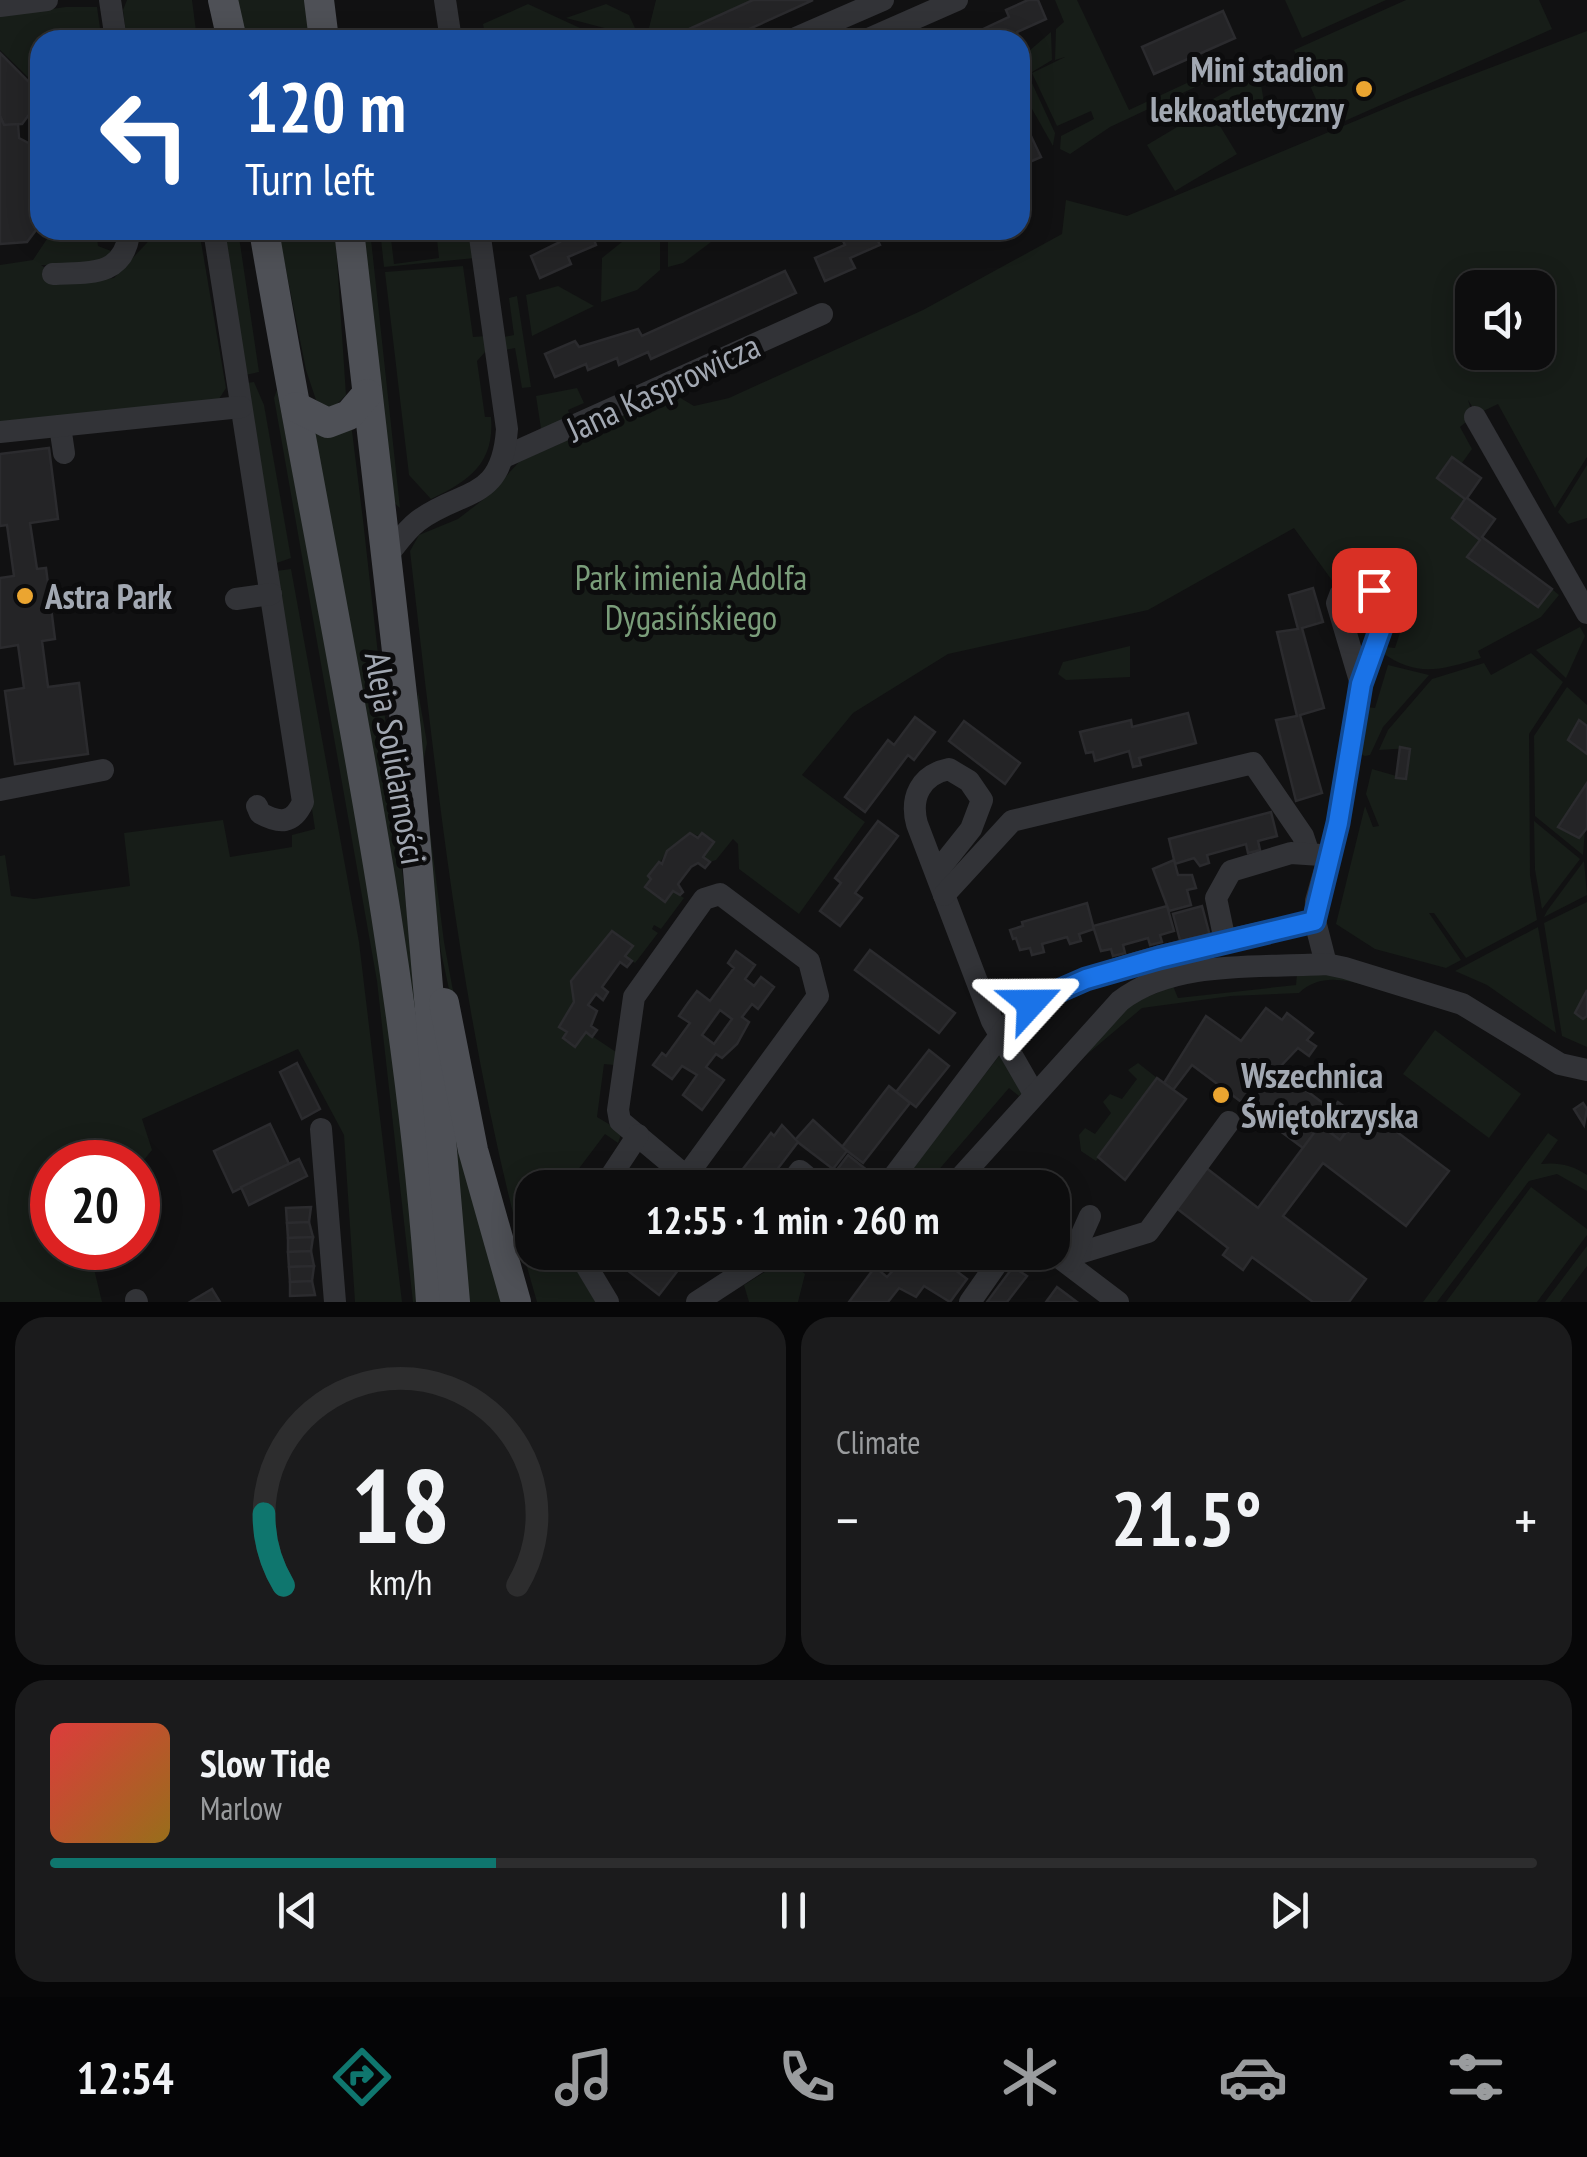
<!DOCTYPE html>
<meta charset="utf-8">
<style>
body{margin:0;font-family:"PT Sans Narrow",sans-serif;background:#1b1b1c;color:#f1f3f6;height:100vh;display:flex;flex-direction:column;font-size:38px;white-space:nowrap}
*{box-sizing:border-box;margin:0}
p{font-size:32px;color:#9a9c9e}
.icon{flex:none;width:55px;height:55px;fill:none;stroke:currentColor;stroke-width:2;stroke-linecap:round;stroke-linejoin:round}
.map{position:relative;height:1302px;overflow:hidden}
.panel{display:flex;flex-direction:column;gap:15px;padding:15px;background:#070708;flex:1}
.panel>*{flex:none}
.hud{position:absolute;left:30px;top:30px;width:1000px;height:210px;border-radius:30px;box-shadow:0 5px 25px #0003,0 0 0 2px #2d2d2e;background:#1a4fa0;color:#fff;overflow:hidden}
.controls{position:absolute;left:1455px;top:270px;display:grid;gap:20px}
.controls a{display:grid;place-items:center;width:100px;height:100px;border-radius:20px;background:#0d0d0e;box-shadow:0 5px 25px #0003,0 0 0 2px #2d2d2e;font-size:50px}
.speed{position:absolute;left:30px;top:1140px;display:flex;gap:20px;font-size:50px;font-weight:700;text-align:center}
.speed>*{display:grid;place-content:center;width:130px;height:130px;border-radius:50%;background:#0d0d0e;box-shadow:0 5px 25px #0003,0 0 0 2px #2d2d2e;line-height:1}
.speed .limit{border:15px solid #d22;background:#fff;color:#111}
.pin{position:absolute;display:grid;place-items:center;width:85px;height:85px;color:#fff;margin:-42px;border-radius:20px;box-shadow:0 5px 15px #0006}
.me{position:absolute;width:110px;margin:-55px;rotate:66deg;stroke-linejoin:round;filter:drop-shadow(0 0 8px #0008)}
.turn{display:flex;align-items:center;gap:35px;height:210px;padding:0 50px;font-size:45px}
.turn .icon{width:130px;height:130px;stroke-width:2.5}
.turn b{display:block;font-size:70px;line-height:85px}
.big{font-size:75px;font-weight:800;line-height:1.1}
.panel .tile{flex:1;display:flex;flex-direction:column;justify-content:center;gap:15px;min-width:0;padding:0 35px;border-radius:30px;background:#1b1b1c}
.panel .dial{align-items:center;gap:0}
.dial svg{height:260px;overflow:visible;fill:none;stroke:#2d2d2e;stroke-width:7;stroke-linecap:round;text-anchor:middle}
.dial text{fill:#f1f3f6;stroke:none}
.song{display:flex;align-items:center;gap:30px}
.cover{width:120px;height:120px;border-radius:15px;background:linear-gradient(135deg,hsl(0 70% 55%),hsl(40 70% 35%))}
.played{height:10px;border-radius:5px;background:linear-gradient(90deg,#0f766e 30%,#2d2d2e 30%)}
.keys{display:flex;justify-content:space-around;direction:ltr}
.heat{display:flex;justify-content:space-between;align-items:center;font-size:55px;direction:ltr}
.panel .tiles{flex:1;display:grid;gap:15px;grid-template-columns:1fr 1fr}
.tile:last-child{grid-column:span 2}
.trip{position:absolute;left:515px;top:1170px;width:555px;height:100px;border-radius:30px;background:#0d0d0e;box-shadow:0 5px 25px #0003,0 0 0 2px #2d2d2e;font-weight:800;line-height:100px;text-align:center}
.dock{display:flex;height:160px;justify-content:space-around;align-items:center;background:#050506;color:#9a9c9e}
.dock .icon{width:70px;height:70px}
.dock .selected{color:#0f766e}
.dock b{font-size:45px;color:#f1f3f6}
.map>svg:first-child{display:block}
.green{fill:#171d18;fill-rule:evenodd}
.building{fill:#242426;stroke:#2b2b2e;stroke-width:2.5;fill-rule:evenodd}
.lines{fill:none;stroke-linecap:round;stroke-linejoin:round}
.minor{stroke:#323337;stroke-width:22}
.major{stroke:#4e5056;stroke-width:30}
.route-casing{stroke:#114b97;stroke-width:25}
.route{stroke:#1a73e8;stroke-width:18}
.poi-dot{fill:#eba530;stroke:#0c0c0d;stroke-width:4}
.labels{text-anchor:middle;dominant-baseline:central;stroke-width:10;stroke-linejoin:round;paint-order:stroke}
.poi-label{font-size:35px;font-weight:bold;fill:#a2a8b2;stroke:#0c0c0d;text-anchor:start}
.street-label{font-size:35px;fill:#a2a8b2;stroke:#0c0c0d}
.park-label{font-size:35px;fill:#7a9d7a;stroke:#0c0c0d}
</style>
<div class="map">
<svg width="1587" height="1302" viewBox="0 0 1587 1302">
<rect width="100%" height="100%" fill="#111112"/>
<g class="green">
<polygon points="127,0 192,0 196,31 183,40 127,40 123,10"/>
<polygon points="233,0 306,0 311,40 241,40"/>
<polygon points="656,0 753,0 665,40 646,40"/>
<polygon points="1055,0 1077,0 1129,110 1219,68 1221,75 1110,127 1070,154 1060,149 1061,136 1094,119 1091,111 1057,126 1032,73 1065,57 1055,60 1056,29 1064,22"/>
<polygon points="1285,0 1386,0 1302,38"/>
<polygon points="1406,0 1539,0 1552,29 1329,128 1294,50"/>
<polygon points="528,4 580,28 633,40 516,40 514,30 500,31 500,40 486,40 483,24"/>
<polygon points="606,4 629,15 639,37 566,18"/>
<polygon points="66,7 97,7 100,28 93,40 40,40 40,107 35,114 33,82 0,50 0,16"/>
<path d="M1587,31v426l-32,51 -57,-104 -21,10 -9,-14 5,16 -13,11 12,22 -10,14 -10,-6 -15,21 28,21 -13,19 28,22 -12,18c25,18 46,32 70,49l14,-18 7,6 -18,22 -63,34 3,7c-44,13 -64,19 -100,-6l4,-5 10,1 8,-25v-34l-11,-1 -7,-22 -48,13 2,11 -45,-62 -146,82 -200,44 -95,59 -51,62 63,47 -66,92 -60,-45 -1,-25 -5,-5 -17,21 -6,2 -7,-5 11,-15 -23,-9 -24,18 -22,36 19,15 9,-11 11,7 -23,31 -7,-4 -2,4 6,4 -23,30 -10,-7 7,-11 -19,-14 -42,49 3,22 -14,24 7,6h19l33,22 -5,11 -10,-1 -7,53 25,15 -4,11 -13,-9 -40,53 -33,1v64l37,1 27,49h-59c-72,-246 -98,-499 -127,-751l9,-16 39,-16 31,-24 30,-33 153,-69 22,13 35,-8 194,-88 139,-76 4,-34 61,16 281,-117zM1472,288h66v64h-66z"/>
<polygon points="1051,32 1052,60 1022,78 1028,52"/>
<polygon points="1259,73 1265,108 1230,128 1213,99"/>
<polygon points="1031,81 1055,133 1053,146 1023,93 1022,83"/>
<polygon points="1209,108 1237,154 1175,191 1147,145"/>
<polygon points="53,230 96,230 98,246 111,251 110,257 85,266 41,265 66,284 114,278 159,230 199,230 226,388 219,399 0,423 0,265 33,260"/>
<polygon points="222,230 238,230 259,372 245,375"/>
<polygon points="278,230 335,230 346,395 331,410 316,400 306,370"/>
<polygon points="359,230 370,230 400,508 390,499"/>
<polygon points="380,230 390,230 394,264 439,258 436,230 470,230 475,258 384,267"/>
<polygon points="637,230 660,230 660,270 637,290 601,302 602,258"/>
<polygon points="668,230 727,230 683,263 668,267"/>
<path d="M463,266l10,71 13,-1 -1,16 -8,9 8,56h6c4,46 -22,64 -60,82l-22,-24 -24,-203z"/>
<polygon points="558,286 594,306 532,336 526,295"/>
<polygon points="517,296 531,387 522,388 515,348 505,350 504,337 514,335 509,298"/>
<polygon points="254,382 264,405 291,558 274,564 246,383"/>
<polygon points="577,388 584,403 568,410 572,421 542,435 536,396"/>
<polygon points="277,390 381,937 422,1302 413,1302 377,981 274,398"/>
<polygon points="351,423 363,520 428,1102 310,424"/>
<polygon points="1587,465 1587,518 1568,524 1558,512"/>
<polygon points="291,569 359,942 402,1302 355,1302 344,1135 298,1049 142,1119 152,1150 138,1167 138,1162 52,1162 52,1248 89,1248 102,1302 0,1302 0,856 5,855 11,896 34,899 130,886 124,833 223,820 230,857 292,847 292,835 315,829 276,571"/>
<polygon points="1580,627 1585,636 1566,678 1536,650"/>
<polygon points="1130,646 1130,677 1066,680 1058,674 1063,662"/>
<polygon points="1531,653 1563,682 1529,734 1530,875 1537,920 1466,958 1434,913 1429,913 1461,960 1446,968 1375,949 1336,924 1365,806 1373,827 1379,826 1366,794 1372,769 1407,779 1410,748 1379,750 1388,730 1432,679 1484,663 1491,675"/>
<polygon points="1388,665 1429,675 1383,727 1370,755 1365,756 1360,754 1366,707 1375,708"/>
<polygon points="1567,687 1587,705 1587,726 1578,720 1568,740 1587,754 1587,783 1559,827 1579,838 1585,830 1583,855 1535,816 1534,736"/>
<polygon points="418,691 427,743 422,768 444,942 475,1110 441,952 416,739"/>
<polygon points="1534,821 1580,859 1542,909 1535,870"/>
<polygon points="1584,861 1587,895 1544,917 1547,911"/>
<polygon points="1587,902 1587,990 1576,1013 1583,1019 1587,1016 1587,1047 1562,1036 1544,923"/>
<polygon points="1538,927 1556,1033 1487,985 1455,971"/>
<path d="M1297,974h38l61,20c-33,-8 -70,-27 -97,-1l-68,3 -89,12 -64,54 48,-56 47,-20 5,12 118,-13z"/>
<polygon points="1435,1030 1521,1094 1489,1138 1403,1074"/>
<polygon points="444,1040 510,1302 465,1302"/>
<polygon points="999,1056 1010,1063 1024,1091 1019,1096 1009,1088 924,1187 897,1188"/>
<polygon points="1138,1063 1157,1078 1096,1161 1081,1151 1079,1135 1085,1128 1095,1134 1111,1113 1103,1102 1110,1094 1122,1099 1137,1079 1128,1070"/>
<path d="M1548,1133l10,7 -17,24c17,-2 31,1 46,11v16l-30,-17 -28,7 -92,121h-14z"/>
<polygon points="1531,1187 1587,1229 1587,1235 1537,1302 1446,1302"/>
<polygon points="1587,1246 1587,1266 1560,1302 1545,1302"/>
<polygon points="787,1258 805,1274 798,1302 749,1302 744,1285"/>
</g>
<g class="building">
<polygon points="753,0 813,0 725,40 665,40"/>
<polygon points="1028,0 1038,0 1046,19 1017,32 1019,40 978,40 984,37 981,30 1009,17 1006,10"/>
<polygon points="1223,11 1235,38 1154,74 1142,47"/>
<polygon points="0,53 31,84 34,108 22,124 4,125 0,116"/>
<polygon points="0,116 4,125 18,124 19,138 40,149 39,226 27,242 0,244"/>
<polygon points="1030,134 1041,157 1020,166 1020,138"/>
<polygon points="568,230 610,230 593,237 596,245 568,257 571,264 540,278 531,256 560,242 558,234"/>
<polygon points="858,230 896,230 877,239 880,245 850,258 855,268 825,281 815,258 845,245 841,237"/>
<polygon points="785,271 796,293 651,359 648,352 619,365 617,358 588,370 586,364 555,377 545,354 575,341 579,347 638,329 642,336"/>
<polygon points="49,448 58,519 30,523 37,569 46,568 55,639 42,641 48,687 79,683 88,754 15,764 5,691 24,688 18,645 0,648 0,578 14,576 7,525 0,526 0,454"/>
<polygon points="1452,457 1481,478 1467,498 1495,519 1482,537 1552,589 1538,607 1467,557 1480,540 1452,518 1465,499 1437,478"/>
<polygon points="1313,588 1323,622 1302,628 1324,708 1300,715 1322,793 1296,801 1276,720 1297,716 1277,632 1298,629 1289,595"/>
<polygon points="1188,713 1196,743 1139,758 1141,765 1133,767 1129,751 1095,761 1093,752 1086,753 1080,732 1131,720 1132,727"/>
<polygon points="915,717 935,732 914,760 908,755 865,812 845,797 888,740 894,745"/>
<polygon points="1579,720 1587,726 1587,754 1568,740"/>
<polygon points="964,721 1020,763 1005,784 949,741"/>
<polygon points="1400,747 1410,749 1406,779 1396,778"/>
<polygon points="1587,783 1587,828 1579,838 1558,827"/>
<polygon points="1271,812 1277,836 1258,841 1260,850 1248,853 1246,844 1207,855 1209,863 1200,866 1194,858 1175,864 1169,839"/>
<polygon points="878,821 898,836 855,893 862,898 840,926 820,911 841,883 835,878"/>
<polygon points="690,833 698,838 702,833 714,842 703,857 710,862 705,868 698,863 691,867 678,884 683,892 680,895 673,891 665,902 645,887 651,879 648,876 659,862 662,864 667,851"/>
<polygon points="1174,860 1178,875 1192,875 1196,888 1187,890 1191,905 1169,911 1153,869"/>
<polygon points="1087,903 1094,929 1079,934 1081,941 1070,944 1067,937 1042,944 1044,952 1032,955 1030,948 1020,950 1016,938 1013,939 1010,930 1023,926 1022,922"/>
<polygon points="1167,906 1174,931 1160,935 1162,942 1150,945 1148,938 1123,945 1125,953 1113,956 1111,949 1101,951 1093,926"/>
<polygon points="1202,906 1210,936 1181,944 1173,914"/>
<polygon points="612,931 633,946 625,956 632,961 627,967 620,962 602,987 608,992 603,1000 596,994 588,1005 597,1011 591,1026 597,1030 592,1037 586,1032 575,1047 563,1038 567,1032 559,1027 574,1002 571,981"/>
<polygon points="870,950 955,1013 939,1033 855,970"/>
<path d="M736,951l19,14 -10,14 9,7 7,-9 13,10 -16,22 -6,-5 -10,13 7,5 -12,22 -15,14 -6,-4 -10,13 18,13 -22,30 -19,-15 14,-20 -15,-9 -10,13 -19,-14 9,-12 4,3 24,-33 -11,-7 9,-13 9,-12 13,10 24,-33 -6,-5zM720,1010l12,9 -18,25 -12,-9z"/>
<polygon points="1587,990 1587,1016 1583,1019 1575,1013"/>
<polygon points="1266,1008 1282,1020 1287,1013 1313,1033 1307,1040 1316,1046 1309,1056 1298,1048 1278,1069 1332,1110 1303,1148 1192,1065 1173,1090 1164,1083 1206,1016 1241,1041"/>
<polygon points="929,1050 949,1066 916,1107 896,1092"/>
<polygon points="297,1063 320,1109 302,1119 280,1072"/>
<polygon points="1157,1078 1186,1099 1125,1180 1098,1157"/>
<polygon points="889,1086 910,1103 863,1163 842,1147"/>
<polygon points="1338,1102 1357,1116 1340,1140 1320,1125"/>
<polygon points="1583,1103 1587,1109 1584,1125 1574,1109"/>
<polygon points="1365,1108 1449,1171 1406,1226 1323,1163 1283,1216 1366,1279 1349,1302 1313,1302 1252,1257 1243,1270 1223,1255 1228,1248 1175,1207 1205,1167 1258,1208 1320,1125 1340,1140"/>
<polygon points="813,1120 847,1151 833,1169 795,1140"/>
<polygon points="270,1124 289,1164 233,1192 214,1151"/>
<polygon points="782,1125 798,1142 763,1188 735,1188 739,1182 735,1179 771,1133 774,1136"/>
<polygon points="848,1155 873,1175 863,1188 841,1188 830,1179"/>
<polygon points="299,1159 307,1176 249,1205 241,1187"/>
<polygon points="311,1207 309,1222 287,1223 286,1208"/>
<polygon points="309,1222 313,1237 288,1238 287,1223"/>
<polygon points="313,1237 311,1251 288,1252 288,1238"/>
<polygon points="311,1251 314,1266 289,1267 288,1252"/>
<polygon points="604,1252 692,1252 659,1295"/>
<polygon points="908,1254 924,1266 934,1254 967,1279 950,1302 924,1286 916,1297 899,1288 888,1302 849,1302 875,1267 887,1277"/>
<polygon points="314,1266 312,1281 290,1282 289,1267"/>
<polygon points="1013,1267 1027,1276 1007,1302 987,1302"/>
<polygon points="312,1281 315,1295 290,1296 290,1282"/>
<polygon points="1057,1287 1077,1302 1046,1302"/>
<polygon points="212,1289 220,1302 190,1302"/>
</g>
<g class="lines">
<g class="minor">
<polyline points="110,0 116,40"/>
<polyline points="445,0 451,40"/>
<polyline points="0,6 47,0"/>
<polyline points="791,40 883,0"/>
<polyline points="866,40 957,0"/>
<path d="M214,230l89,572c-10,22 -23,22 -43,11l-3,-7"/>
<path d="M53,274c34,-2 69,4 76,-39"/>
<polyline points="1475,417 1587,613"/>
<polyline points="60,426 64,453"/>
<polyline points="0,432 241,407"/>
<polyline points="504,457 822,314"/>
<path d="M386,557c10,-12 19,-26 32,-36 44,-33 84,-18 89,-92l-28,-199"/>
<polyline points="236,599 271,594"/>
<polyline points="0,790 103,770"/>
<path d="M936,873l35,-44 11,-29 -13,-19 -20,-12c-29,6 -39,29 -32,55l75,197 41,71"/>
<polyline points="944,895 1012,821 1253,763 1303,836 1309,854"/>
<polyline points="1225,941 1216,898 1231,871 1291,853 1321,855"/>
<polyline points="1326,964 1315,921 1316,901 1338,823 1361,684 1388,606 1371,589 1340,595 1337,603 1361,684"/>
<polyline points="321,1129 335,1302"/>
<polyline points="688,1174 818,996 809,961 720,894 704,899 634,997 618,1110 620,1121 700,1188"/>
<polyline points="603,1188 638,1135"/>
<polyline points="787,1188 800,1171 820,1188"/>
<path d="M885,1188l124,-164c46,-54 232,-86 306,-103"/>
<path d="M951,1188l169,-187c54,-42 141,-33 206,-37l19,4 117,36 98,60 27,6"/>
<polyline points="578,1252 608,1302"/>
<polyline points="1052,1252 1118,1302"/>
<polyline points="1076,1254 1148,1232 1229,1122"/>
<polyline points="1070,1261 1090,1216"/>
<polyline points="136,1300 137,1302"/>
<polyline points="697,1302 774,1252"/>
<polyline points="970,1302 1005,1252"/>
</g>
<g class="major">
<polyline points="223,0 232,40"/>
<polyline points="319,0 324,40"/>
<path d="M264,230c60,356 143,711 167,1072"/>
<polyline points="349,230 406,730 455,1302"/>
<polyline points="296,407 328,423 349,415 367,394"/>
<polyline points="444,1003 473,1150 516,1302"/>
</g>
</g>
<g class="lines">
<g class="route-casing">
<polyline id="route" points="1031,1003 1086,979 1159,958 1314,921 1338,823 1361,684 1387,611 1385,599 1374,590"/>
</g>
<use href="#route" class="route"/>
</g>
<g class="poi-dot">
<circle cx="1364" cy="89" r="10"/>
<circle cx="25" cy="596" r="10"/>
<circle cx="1221" cy="1095" r="10"/>
</g>
<g class="labels">
<g class="poi-label">
<text x="1344" y="69" text-anchor="end">Mini stadion<tspan x="1344" dy="40">lekkoatletyczny</tspan></text>
<text x="45" y="596">Astra Park</text>
<text x="1241" y="1075">Wszechnica<tspan x="1241" dy="40">Świętokrzyska</tspan></text>
</g>
<g class="street-label">
<text transform="translate(663 387) rotate(-25)">Jana Kasprowicza</text>
<text transform="translate(396 758) rotate(80)">Aleja Solidarności</text>
</g>
<g class="park-label">
<text x="691" y="577">Park imienia Adolfa<tspan x="691" dy="40">Dygasińskiego</tspan></text>
</g>
</g>
</svg>
<div class="controls">
<a><svg class="icon" aria-label="sound" viewBox="0 0 24 24"><path d="M4 9h4l5-4v14l-5-4H4zM17 9q2 3 0 6"/></svg></a>
</div>
<div class="speed"><div class="limit">20</div></div>
<div class="pin" style="left:1374px;top:590px;background:#d93025"><svg class="icon" aria-label="arrive" viewBox="0 0 24 24"><path d="M6 21V4h12l-3 4 3 4H6"/></svg></div>
<svg class="me" style="left:1031px;top:1003px" viewBox="-20 -20 40 40"><path d="M0-17L14 15 0 8-14 15z" fill="#1a73e8" stroke="#fff" stroke-width="4"/></svg>
<div class="trip">12:55 · 1 min · 260 m</div>
<div class="hud">
<div class="turn"><svg class="icon" aria-label="left" viewBox="0 0 24 24"><path d="M17 20v-9H6M10 6l-5 5 5 5"/></svg><div><b>120 m</b>Turn left</div></div>
</div>
</div>
<section class="panel">
<div class="tiles">
<div class="tile dial"><svg viewBox="0 0 100 80">
<path d="M14 69A42 42 0 1 1 86 69"/>
<path d="M14 69A42 42 0 0 1 8 47" stroke="#0f766e"/>
<text x="50" y="56" font-size="32" font-weight="700">18</text>
<text x="50" y="72" font-size="11">km/h</text>
</svg></div>
<div class="tile"><p>Climate</p>
<div class="heat"><a>−</a><b class="big">21.5°</b><a>+</a></div>
</div>
<div class="tile">
<div class="song"><i class="cover"></i><div><b>Slow Tide</b><p>Marlow</p></div></div>
<div class="played"></div>
<div class="keys"><svg class="icon" aria-label="previous" viewBox="0 0 24 24"><path d="M18 5L8 12l10 7zM5 5v14"/></svg><svg class="icon" aria-label="pause" viewBox="0 0 24 24"><path d="M8 5v14M16 5v14"/></svg><svg class="icon" aria-label="next" viewBox="0 0 24 24"><path d="M6 5l10 7-10 7zM19 5v14"/></svg></div>
</div>
</div>
</section>
<nav class="dock">
<b>12:54</b>
<svg class="icon selected" aria-label="directions" viewBox="0 0 24 24"><path d="M12 3l9 9-9 9-9-9zM9 14v-3h6M13 9l2 2-2 2"/></svg>
<svg class="icon" aria-label="music" viewBox="0 0 24 24"><path d="M9 18V5l10-2v13"/><circle cx="6" cy="18" r="3"/><circle cx="16" cy="16" r="3"/></svg>
<svg class="icon" aria-label="phone" viewBox="0 0 24 24"><path d="M5 4h4l2 5-3 2q2 4 5 5l2-3 5 2v4C11 20 4 13 5 4z"/></svg>
<svg class="icon" aria-label="climate" viewBox="0 0 24 24"><path d="M12 3v18M4 7l16 10M4 17L20 7"/></svg>
<svg class="icon" aria-label="car" viewBox="0 0 24 24"><path d="M5 17H2v-5l4-1 3-4h7l3 4 3 1v5h-3M9 17h6M6 11h13"/><circle cx="7" cy="17" r="2"/><circle cx="17" cy="17" r="2"/></svg>
<svg class="icon" aria-label="filters" viewBox="0 0 24 24"><path d="M4 7h16M4 17h16"/><circle cx="9" cy="7" r="2"/><circle cx="15" cy="17" r="2"/></svg>
</nav>
